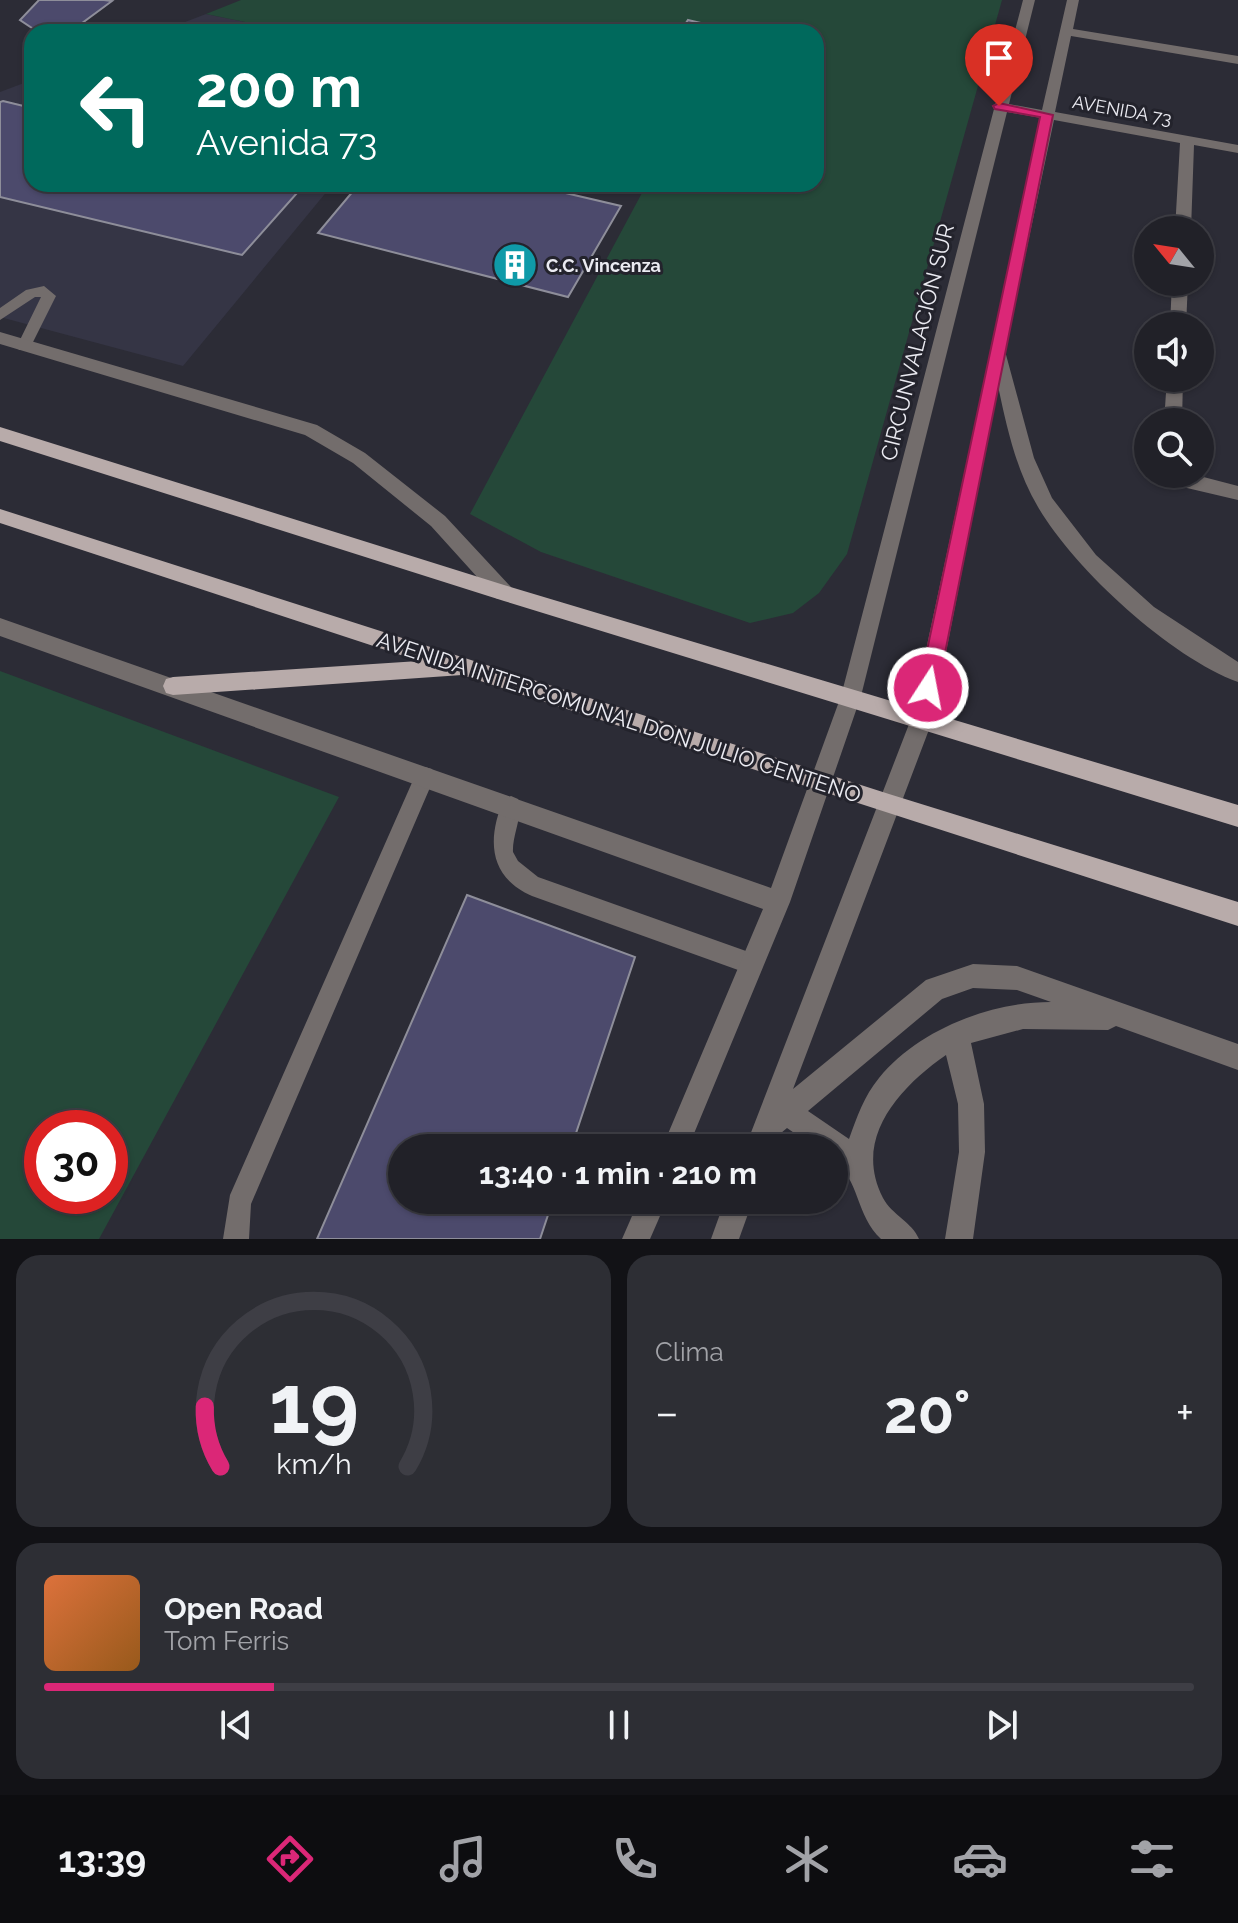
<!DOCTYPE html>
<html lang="es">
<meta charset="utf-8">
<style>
body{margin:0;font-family:Raleway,sans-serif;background:#2d2e34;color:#f1f3f6;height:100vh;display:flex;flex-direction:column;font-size:30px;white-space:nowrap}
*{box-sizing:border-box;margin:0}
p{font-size:26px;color:#a2a3a8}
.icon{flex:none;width:44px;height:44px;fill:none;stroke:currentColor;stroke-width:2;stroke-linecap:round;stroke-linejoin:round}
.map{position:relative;height:1239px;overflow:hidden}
.panel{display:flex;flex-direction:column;gap:16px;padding:16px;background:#121216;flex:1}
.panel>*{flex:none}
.banner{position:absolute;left:24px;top:24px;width:800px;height:168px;border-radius:24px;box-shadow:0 2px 6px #0004,0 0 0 2px #3e3e45;background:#00695c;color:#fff;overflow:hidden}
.needle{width:52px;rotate:300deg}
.tools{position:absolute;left:1134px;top:216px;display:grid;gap:16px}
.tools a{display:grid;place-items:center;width:80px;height:80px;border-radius:50%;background:#212128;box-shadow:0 2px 6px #0004,0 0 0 2px #3e3e45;font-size:40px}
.speed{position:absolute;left:24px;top:1110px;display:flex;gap:16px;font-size:40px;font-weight:700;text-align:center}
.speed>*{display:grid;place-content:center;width:104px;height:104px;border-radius:50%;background:#212128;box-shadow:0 2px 6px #0004,0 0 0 2px #3e3e45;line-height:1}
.speed .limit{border:12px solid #d22;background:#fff;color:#111}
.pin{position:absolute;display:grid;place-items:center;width:68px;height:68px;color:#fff;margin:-82px -34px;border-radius:50% 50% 50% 0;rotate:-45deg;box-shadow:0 0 8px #0007}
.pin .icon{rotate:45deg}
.me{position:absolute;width:88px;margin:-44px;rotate:11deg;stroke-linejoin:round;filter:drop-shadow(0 0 6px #0008)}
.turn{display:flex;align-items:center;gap:28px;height:168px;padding:0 40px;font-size:36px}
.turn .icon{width:104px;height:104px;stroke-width:2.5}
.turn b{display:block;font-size:56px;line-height:68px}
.big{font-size:60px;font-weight:700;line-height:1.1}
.panel .widget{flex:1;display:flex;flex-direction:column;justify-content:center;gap:12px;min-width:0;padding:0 28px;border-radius:24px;background:#2d2e34}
.panel .dial{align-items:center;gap:0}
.dial svg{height:208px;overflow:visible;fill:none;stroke:#3e3e45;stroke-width:7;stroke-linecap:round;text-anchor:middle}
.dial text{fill:#f1f3f6;stroke:none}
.song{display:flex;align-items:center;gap:24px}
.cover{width:96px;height:96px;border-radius:12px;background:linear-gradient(135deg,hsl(20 70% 55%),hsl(30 70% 35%))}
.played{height:8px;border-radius:4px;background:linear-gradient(90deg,#db2777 20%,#3e3e45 20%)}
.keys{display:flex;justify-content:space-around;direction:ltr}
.heat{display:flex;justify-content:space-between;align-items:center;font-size:44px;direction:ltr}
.panel .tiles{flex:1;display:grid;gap:16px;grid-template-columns:1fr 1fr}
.widget:last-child{grid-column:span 2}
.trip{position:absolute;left:388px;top:1134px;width:460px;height:80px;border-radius:40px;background:#212128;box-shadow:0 2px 6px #0004,0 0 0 2px #3e3e45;font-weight:700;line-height:80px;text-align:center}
.tab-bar{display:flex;height:128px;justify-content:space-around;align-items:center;background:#0d0d10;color:#a2a3a8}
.tab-bar .icon{width:56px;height:56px}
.tab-bar .on{color:#db2777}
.tab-bar b{font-size:36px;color:#f1f3f6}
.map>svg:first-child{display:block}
.built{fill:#353545}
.green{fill:#254839;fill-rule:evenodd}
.building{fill:#4c4a6c;stroke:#8e8e9a;stroke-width:2}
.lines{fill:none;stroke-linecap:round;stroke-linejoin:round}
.service{fill:#736d6c;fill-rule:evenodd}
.minor{fill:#736d6c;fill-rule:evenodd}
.primary{fill:#b8abaa;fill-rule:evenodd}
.route{fill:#db2777;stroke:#8e194d;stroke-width:2}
.labels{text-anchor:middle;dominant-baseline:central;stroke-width:6;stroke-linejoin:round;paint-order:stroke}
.far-street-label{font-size:18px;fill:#ebebf2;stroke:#23232c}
.far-poi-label{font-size:18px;font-weight:bold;fill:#ebebf2;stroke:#23232c;text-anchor:start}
.street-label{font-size:22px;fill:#ebebf2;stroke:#23232c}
</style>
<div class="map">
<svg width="1238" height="1239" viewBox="0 0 1238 1239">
<rect width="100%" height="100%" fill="#2c2c36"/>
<g class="built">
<polygon points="206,14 293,32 159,32"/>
<polygon points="32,80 32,184 333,184 183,366 0,317 0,92"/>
</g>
<g class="green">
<polygon points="241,0 1002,0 847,554 819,593 793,613 750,623 541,552 470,514 643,191 615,184 816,184 816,32 293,32 206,14"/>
<path d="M0,671l339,126 -240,442h-99zM110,1128v68h-68v-68z"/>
</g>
<g class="building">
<polygon points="39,0 104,0 112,1 78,26 57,31 32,28 20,20"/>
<polygon points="688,20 739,32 680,32"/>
<polygon points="3,101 32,108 32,184 305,184 242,255 0,197 0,102"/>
<polygon points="359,184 527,184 621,206 568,297 318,233"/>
<polygon points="467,895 635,957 571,1148 402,1148 402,1200 553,1200 540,1239 317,1239"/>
</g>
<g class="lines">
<g class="service">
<polygon points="44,286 56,296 29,350 19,350 17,346 41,297 35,297 0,320 0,308 26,290"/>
<polygon points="425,767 432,769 435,776 251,1204 249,1239 223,1239 230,1195 418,769"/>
<path d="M511,796l7,3c6,15 -6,36 -5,53l5,9 20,16 222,79 3,8 -3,8 -8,3 -220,-79c-44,-19 -45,-58 -28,-97z"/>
</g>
<g class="minor">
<path d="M1023,0h12l-26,104 33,6 25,-110h12l-6,29 165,27v8l-167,-28 -16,76 183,33v8l-44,-8 -3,85h-16l5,-87 -126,-23 -49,231 29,107 18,40 44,57 58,52 84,55v20c-68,-25 -163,-112 -200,-175 -22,-37 -31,-79 -40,-121l-65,333 -140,370 133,-109 47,-16 44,2 221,78v26l-122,-44 -8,4 -85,-1 -52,14 13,61 1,48 -12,87h-28l14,-87 -1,-48 -12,-49c-46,32 -94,83 -63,143 9,17 29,24 36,41h-38c-25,-23 -22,-61 -47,-78v-13h-18l-29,-20 -12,10 -4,10h-26l166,-429 130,-601 -34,-6 -146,584 -71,206 -102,246h-26l101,-239 -763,-273v-18l771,270 70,-192 153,-587 -2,-3 4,-3zM973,988l44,2 34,12c-61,0 -133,28 -172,76 -15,18 -22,39 -30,61l-41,-28 134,-112z"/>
<polygon points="1172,282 1188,282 1186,326 1170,326"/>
<polygon points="0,332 317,425 365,453 445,516 511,587 514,593 511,599 497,599 431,526 353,463 305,435 0,344"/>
<polygon points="1167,378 1183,378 1182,422 1164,422"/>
<polygon points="1168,474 1192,474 1238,486 1238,500 1187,488"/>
<polygon points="639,1200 667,1200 650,1239 622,1239"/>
<polygon points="725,1200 753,1200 739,1239 711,1239"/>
</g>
<g class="primary">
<polygon points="0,427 504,585 1238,805 1238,827 504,601 0,441"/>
<polygon points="0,509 889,794 1238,902 1238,926 462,675 173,695 166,693 163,686 166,679 173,677 419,661 0,523"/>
</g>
</g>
<polygon class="route" points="999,103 1053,115 938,688 928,697 919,688 1040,117 995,109 993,106"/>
<defs>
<g id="building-disc" transform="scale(2.3)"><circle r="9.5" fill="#0f9aa8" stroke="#23232c"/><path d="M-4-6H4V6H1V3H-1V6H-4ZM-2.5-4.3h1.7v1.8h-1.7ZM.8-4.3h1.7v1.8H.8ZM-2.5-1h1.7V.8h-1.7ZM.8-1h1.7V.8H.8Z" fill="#fff"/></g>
</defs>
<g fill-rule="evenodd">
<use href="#building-disc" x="515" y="265"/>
</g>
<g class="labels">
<g class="far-street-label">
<text transform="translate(1122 110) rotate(10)">AVENIDA 73</text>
</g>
<g class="far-poi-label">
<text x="546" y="265">C.C. Vincenza</text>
</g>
<g class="street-label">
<text transform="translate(917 342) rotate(-76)">CIRCUNVALACIÓN SUR</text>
<text transform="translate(619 717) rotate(18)">AVENIDA INTERCOMUNAL DON JULIO CENTENO</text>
</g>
</g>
</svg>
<div class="tools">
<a><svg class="needle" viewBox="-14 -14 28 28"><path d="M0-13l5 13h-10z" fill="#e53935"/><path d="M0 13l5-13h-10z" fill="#a2a3a8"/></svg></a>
<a><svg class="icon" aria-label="sound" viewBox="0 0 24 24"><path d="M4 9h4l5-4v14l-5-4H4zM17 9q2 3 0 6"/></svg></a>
<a><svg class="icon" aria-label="search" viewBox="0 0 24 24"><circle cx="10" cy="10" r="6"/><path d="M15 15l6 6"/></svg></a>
</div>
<div class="speed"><div class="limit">30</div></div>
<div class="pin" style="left:999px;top:106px;background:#d93025"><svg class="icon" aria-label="arrive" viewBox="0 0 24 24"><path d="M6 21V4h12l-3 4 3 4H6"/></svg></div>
<svg class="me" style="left:928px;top:688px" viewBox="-20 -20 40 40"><circle r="17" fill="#db2777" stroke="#fff" stroke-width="3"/><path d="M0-11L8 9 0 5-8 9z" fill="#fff"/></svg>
<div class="trip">13:40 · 1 min · 210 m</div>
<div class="banner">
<div class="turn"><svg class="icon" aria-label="left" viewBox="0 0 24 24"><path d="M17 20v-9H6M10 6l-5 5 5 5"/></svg><div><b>200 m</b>Avenida 73</div></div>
</div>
</div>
<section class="panel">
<div class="tiles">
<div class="widget dial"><svg viewBox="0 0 100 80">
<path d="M14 69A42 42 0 1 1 86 69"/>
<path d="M14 69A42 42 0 0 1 8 46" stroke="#db2777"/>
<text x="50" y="56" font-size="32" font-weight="700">19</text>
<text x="50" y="72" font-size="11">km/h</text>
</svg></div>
<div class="widget"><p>Clima</p>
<div class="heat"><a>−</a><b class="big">20°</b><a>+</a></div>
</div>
<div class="widget">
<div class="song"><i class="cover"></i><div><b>Open Road</b><p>Tom Ferris</p></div></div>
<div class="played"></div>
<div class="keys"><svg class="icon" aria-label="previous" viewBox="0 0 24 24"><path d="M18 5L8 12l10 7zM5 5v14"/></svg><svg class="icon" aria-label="pause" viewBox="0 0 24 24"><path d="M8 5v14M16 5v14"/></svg><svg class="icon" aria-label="next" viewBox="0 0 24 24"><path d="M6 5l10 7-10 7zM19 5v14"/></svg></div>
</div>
</div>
</section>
<nav class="tab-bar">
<b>13:39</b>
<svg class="icon on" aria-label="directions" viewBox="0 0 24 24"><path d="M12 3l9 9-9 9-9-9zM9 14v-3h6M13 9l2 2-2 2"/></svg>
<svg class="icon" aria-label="music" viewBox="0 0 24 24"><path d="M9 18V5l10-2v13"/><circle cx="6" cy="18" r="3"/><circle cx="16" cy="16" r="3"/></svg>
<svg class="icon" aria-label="phone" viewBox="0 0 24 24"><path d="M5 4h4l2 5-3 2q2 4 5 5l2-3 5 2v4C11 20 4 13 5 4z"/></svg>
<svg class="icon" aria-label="climate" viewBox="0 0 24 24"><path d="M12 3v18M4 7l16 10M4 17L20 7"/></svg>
<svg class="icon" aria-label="car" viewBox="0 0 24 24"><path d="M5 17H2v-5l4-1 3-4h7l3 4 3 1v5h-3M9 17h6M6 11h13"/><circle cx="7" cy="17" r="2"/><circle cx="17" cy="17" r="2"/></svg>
<svg class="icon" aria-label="filters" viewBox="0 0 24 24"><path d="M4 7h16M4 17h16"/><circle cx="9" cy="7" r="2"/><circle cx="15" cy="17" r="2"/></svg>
</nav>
